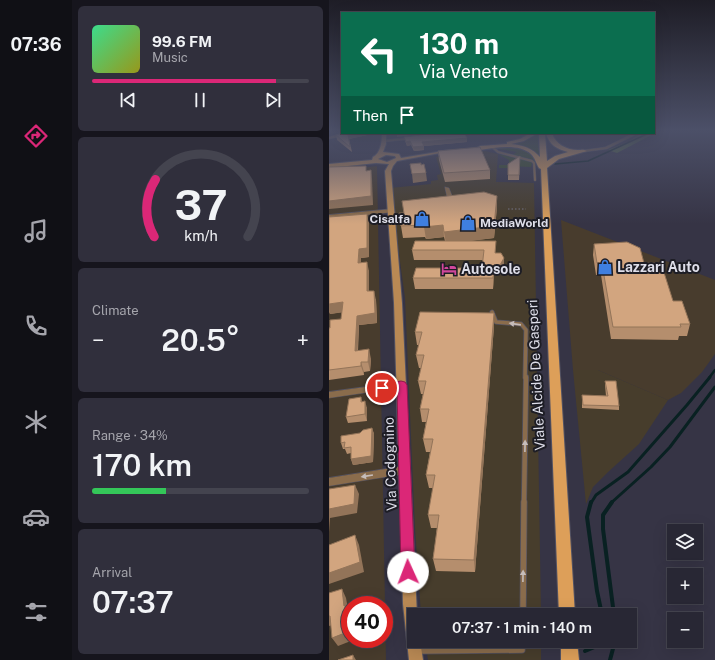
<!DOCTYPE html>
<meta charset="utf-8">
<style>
body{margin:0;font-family:"Public Sans",sans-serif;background:#302f3c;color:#f1f3f6;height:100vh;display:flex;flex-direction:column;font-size:15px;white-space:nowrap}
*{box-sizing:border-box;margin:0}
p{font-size:13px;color:#a5a5ac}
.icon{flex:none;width:22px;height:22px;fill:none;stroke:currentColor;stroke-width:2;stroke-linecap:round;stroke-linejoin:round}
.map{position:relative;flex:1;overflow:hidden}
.drawer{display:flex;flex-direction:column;gap:6px;padding:6px;background:#16151d;width:257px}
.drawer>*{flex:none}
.banner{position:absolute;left:12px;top:12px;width:314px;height:122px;border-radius:0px;box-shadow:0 4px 16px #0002,0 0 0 1px #44444f;background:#0b6e4f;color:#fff;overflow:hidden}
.buttons{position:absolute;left:338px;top:524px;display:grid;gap:8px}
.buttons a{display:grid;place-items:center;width:36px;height:36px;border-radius:0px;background:#282734;box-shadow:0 4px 16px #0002,0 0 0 1px #44444f;font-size:20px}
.speed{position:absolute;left:12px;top:596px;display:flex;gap:8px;font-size:20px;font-weight:700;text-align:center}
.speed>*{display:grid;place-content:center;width:52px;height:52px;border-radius:50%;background:#282734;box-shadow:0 4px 16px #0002,0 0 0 1px #44444f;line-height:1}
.speed .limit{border:6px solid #d22;background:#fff;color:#111}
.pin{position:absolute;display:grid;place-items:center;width:34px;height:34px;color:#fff;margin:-17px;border:2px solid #fff;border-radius:50%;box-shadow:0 1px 4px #0007}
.me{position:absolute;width:44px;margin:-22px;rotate:358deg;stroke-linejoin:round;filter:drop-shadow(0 0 3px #0008)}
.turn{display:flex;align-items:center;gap:14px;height:84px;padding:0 12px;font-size:18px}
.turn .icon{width:52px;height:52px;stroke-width:2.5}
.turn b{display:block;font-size:28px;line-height:34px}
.then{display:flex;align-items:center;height:38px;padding:0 12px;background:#0003;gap:8px;font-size:15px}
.big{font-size:30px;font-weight:600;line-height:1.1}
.drawer .tile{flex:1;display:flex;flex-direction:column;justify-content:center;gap:6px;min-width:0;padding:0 14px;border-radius:6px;background:#302f3c}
.drawer .dial{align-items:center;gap:0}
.dial svg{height:104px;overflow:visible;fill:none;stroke:#44444f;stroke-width:7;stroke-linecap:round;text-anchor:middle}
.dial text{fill:#f1f3f6;stroke:none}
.song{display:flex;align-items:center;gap:12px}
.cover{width:48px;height:48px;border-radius:6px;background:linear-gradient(135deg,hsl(150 70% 55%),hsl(60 70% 35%))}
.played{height:4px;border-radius:2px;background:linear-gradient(90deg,#db2777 85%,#44444f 85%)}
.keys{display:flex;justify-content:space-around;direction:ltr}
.heat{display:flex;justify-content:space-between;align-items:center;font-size:22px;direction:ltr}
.charge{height:6px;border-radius:3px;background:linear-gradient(90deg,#34c759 34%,#44444f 0)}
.trip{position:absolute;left:78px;top:608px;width:230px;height:40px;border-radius:0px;background:#282734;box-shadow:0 4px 16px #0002,0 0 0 1px #44444f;font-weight:600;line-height:40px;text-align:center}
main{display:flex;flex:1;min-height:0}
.menu{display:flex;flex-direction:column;width:72px;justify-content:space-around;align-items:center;background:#101015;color:#a5a5ac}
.menu .icon{width:28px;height:28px}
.menu .selected{color:#db2777}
.menu b{font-size:18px;color:#f1f3f6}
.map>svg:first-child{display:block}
.commercial{fill:#473d2c}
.industrial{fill:#483c2d;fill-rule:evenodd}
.green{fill:#3a4d28}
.forest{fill:#546c3e}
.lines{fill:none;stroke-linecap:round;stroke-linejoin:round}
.stream-far3{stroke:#092122;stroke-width:1.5}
.stream-far2{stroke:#092122;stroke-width:2.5}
.stream-far1{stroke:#092122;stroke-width:3}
.stream{stroke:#092122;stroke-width:4}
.lane-far3-casing{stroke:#545363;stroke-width:3}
.lane-far2-casing{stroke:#545363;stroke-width:5}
.lane-far1-casing{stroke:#545363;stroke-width:6}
.lane-casing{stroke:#545363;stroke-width:7}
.street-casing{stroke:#545363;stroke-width:1}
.secondary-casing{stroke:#545363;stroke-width:2}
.primary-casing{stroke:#545363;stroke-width:2}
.path{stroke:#7a7988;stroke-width:1;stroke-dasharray:1.5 2;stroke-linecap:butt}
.lane-far3{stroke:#8a6c4c;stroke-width:2}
.lane-far2{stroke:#8a6c4c;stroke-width:3.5}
.lane-far1{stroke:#8a6c4c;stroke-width:4.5}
.lane{stroke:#8a6c4c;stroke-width:5.5}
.street{fill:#8a6c4c;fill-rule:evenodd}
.secondary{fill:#b98954;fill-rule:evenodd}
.primary{fill:#dd9f59;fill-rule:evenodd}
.wall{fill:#b58e6d}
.shaded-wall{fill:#937459}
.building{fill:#d2a57f;stroke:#937459}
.oneway{fill:#c5bcba}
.route{fill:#db2777;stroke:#8e194d}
.labels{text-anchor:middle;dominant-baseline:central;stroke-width:4;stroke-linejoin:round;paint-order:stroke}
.far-poi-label{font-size:12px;font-weight:bold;fill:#dedee9;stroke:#1d1d25;text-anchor:end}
.poi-label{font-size:14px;font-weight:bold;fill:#dedee9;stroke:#1d1d25;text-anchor:start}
.street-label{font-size:14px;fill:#dedee9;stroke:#1d1d25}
</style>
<main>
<nav class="menu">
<b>07:36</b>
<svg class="icon selected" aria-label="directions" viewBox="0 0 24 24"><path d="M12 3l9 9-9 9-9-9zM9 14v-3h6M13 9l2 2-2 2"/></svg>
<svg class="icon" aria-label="music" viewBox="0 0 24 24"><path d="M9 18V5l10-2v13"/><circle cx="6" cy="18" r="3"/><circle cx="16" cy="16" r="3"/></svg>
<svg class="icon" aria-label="phone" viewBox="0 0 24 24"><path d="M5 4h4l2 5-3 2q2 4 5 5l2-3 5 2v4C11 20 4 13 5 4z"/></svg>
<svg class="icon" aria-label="climate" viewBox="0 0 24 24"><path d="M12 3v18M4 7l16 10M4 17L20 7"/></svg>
<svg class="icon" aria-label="car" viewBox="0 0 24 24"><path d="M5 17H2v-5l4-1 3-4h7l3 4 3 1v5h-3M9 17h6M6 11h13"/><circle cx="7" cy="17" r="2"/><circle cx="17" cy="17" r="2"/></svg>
<svg class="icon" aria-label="filters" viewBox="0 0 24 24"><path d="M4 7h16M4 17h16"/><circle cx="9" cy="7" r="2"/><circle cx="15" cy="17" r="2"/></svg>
</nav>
<section class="drawer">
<div class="tile">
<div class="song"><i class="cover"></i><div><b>99.6 FM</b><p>Music</p></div></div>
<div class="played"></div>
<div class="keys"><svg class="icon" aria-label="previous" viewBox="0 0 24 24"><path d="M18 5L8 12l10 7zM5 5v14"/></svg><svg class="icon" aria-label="pause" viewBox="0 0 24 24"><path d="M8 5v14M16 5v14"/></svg><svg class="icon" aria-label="next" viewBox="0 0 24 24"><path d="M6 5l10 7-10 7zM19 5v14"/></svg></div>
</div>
<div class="tile dial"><svg viewBox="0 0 100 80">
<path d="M14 69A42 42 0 1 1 86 69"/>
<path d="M14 69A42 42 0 0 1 15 25" stroke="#db2777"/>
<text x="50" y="56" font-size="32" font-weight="700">37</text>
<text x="50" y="72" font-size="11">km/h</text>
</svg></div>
<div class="tile"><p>Climate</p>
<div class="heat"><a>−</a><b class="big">20.5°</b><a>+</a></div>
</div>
<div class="tile"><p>Range · 34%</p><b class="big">170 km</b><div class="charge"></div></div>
<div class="tile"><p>Arrival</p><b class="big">07:37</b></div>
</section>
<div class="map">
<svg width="386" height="660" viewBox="0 0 386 660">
<rect width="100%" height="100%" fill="#363445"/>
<g class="commercial">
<polygon points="156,151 169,154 167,182 205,183 212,615 92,615 86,528 76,298 61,188 102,184 102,181 109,180 108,175 112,174 107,157"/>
<polygon points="244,370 269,370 339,400 310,444 279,472 264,487 257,504"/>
<polygon points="96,641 212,641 212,660 99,660"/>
</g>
<g class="industrial">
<path d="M48,166l9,494h-57v-488zM21,605h34v34h-34z"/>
<polygon points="232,220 386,280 386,354 373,372 352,393 339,400 269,370 244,370"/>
</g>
<g class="green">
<polygon points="209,134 210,155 198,147 180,144 195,141"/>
<path d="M183,147c12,2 19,4 24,16l-5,-4 -19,-4 5,-3 -18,-3 -1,-1z"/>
<polygon points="169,154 199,160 203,163 202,167 180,166 179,168 170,168 170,165 180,165 180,160"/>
</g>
<polygon class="forest" points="325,131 330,131 288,153 279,150 299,142 313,133 325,133"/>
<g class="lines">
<polyline class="stream-far3" points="226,164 259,161 320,133"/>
<polyline class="stream-far2" points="380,378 386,370"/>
<g class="stream-far1">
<polyline points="262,503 267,495 299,472 358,405 381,377"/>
<polyline points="282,503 322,467 341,447 386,387"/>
</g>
<g class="stream">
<polyline points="262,502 258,517 268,591 273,615"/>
<polyline points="283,502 274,515 274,529 285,615"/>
<polyline points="256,651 268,646 273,641"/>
<polyline points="281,660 286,641"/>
</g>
<g class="lane-far3-casing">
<polyline id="lane-far3" points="162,146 169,152 203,161 205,163 206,180"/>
</g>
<g class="lane-far2-casing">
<polyline id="lane-far2" points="163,312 167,322 192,324 197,330 196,378"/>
</g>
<g class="lane-far1-casing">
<polyline id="lane-far1" points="195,503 197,377"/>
</g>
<g class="lane-casing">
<g id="lane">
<polyline points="194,615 195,502"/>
<polyline points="89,651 193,650 193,641"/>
</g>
</g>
<g class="street-casing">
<g id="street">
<polygon points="11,131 14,133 13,136 0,139 0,137 10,134"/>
<polygon points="305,133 310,133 278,149 255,152 253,151 255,150 276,147"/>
<polygon points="85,137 87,138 86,139 55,142 53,141 55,140"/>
<polygon points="116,187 120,188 125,201 124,202 119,201 116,188"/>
<polygon points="63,209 65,210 65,212 0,219 0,215"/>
<polygon points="73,382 76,383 77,385 76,387 0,398 0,392"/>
<polygon points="75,466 78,467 80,470 78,473 75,474 0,486 0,478"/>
</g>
</g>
<g class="secondary-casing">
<path id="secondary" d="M53,133h4v11l-3,8 16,2 2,4 48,-8 2,1 -54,10 -4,5 -2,5 11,132 15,312h-3v26h6l3,19h-14l-6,-56 -9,-301 -9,-132 4,-7 -13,-1 -47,5v-4l43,-4 1,-3c8,-4 9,-16 9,-24zM57,155l9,1 1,2 -9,4 -9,-3z"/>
</g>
<g class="primary-casing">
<g id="primary">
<path d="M202,133h7l-14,8 -13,3c12,1 21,4 29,13l-1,-24h6l2,28 8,-5 13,-4c-11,-3 -19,-7 -22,-19h6c3,11 15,17 26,17 4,0 5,-1 9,1l-28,8 -12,9 28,447h-16l-18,-446 -2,-1c-3,-5 -4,-10 -8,-14 -13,-11 -36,-6 -51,-4l-3,-2 3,-2 27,-2v-2l13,-3z"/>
<polygon points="232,641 248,641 250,660 232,660"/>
</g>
</g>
<polyline class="path" points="179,209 197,209"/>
<use href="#lane-far3" class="lane-far3"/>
<use href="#lane-far2" class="lane-far2"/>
<use href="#lane-far1" class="lane-far1"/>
<use href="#lane" class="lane"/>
<use href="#street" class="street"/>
<use href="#secondary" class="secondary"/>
<use href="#primary" class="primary"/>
</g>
<g class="wall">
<polygon points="156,133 179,133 179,135 157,135"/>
<polygon points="7,135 38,135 20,139 23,152 8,140"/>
<polygon points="75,137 138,138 138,142 95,146 95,150 85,151 82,145 78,146 76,141"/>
<polygon points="109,151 161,170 161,179 116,182 110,160"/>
<polygon points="191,161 190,180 179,180 179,175"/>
<polygon points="168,207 165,238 139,241 167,253 175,258 175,269 172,275 165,275 164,289 86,289 84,278 153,268 154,260 85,260 83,250 116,241 115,237 97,239 96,237 74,238 72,226"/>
<polygon points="0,217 40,222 40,257 32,258 32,263 40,271 40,291 47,300 48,323 30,325 29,351 42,359 41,371 35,372 35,375 0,380 0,328 12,319 13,312 1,314 0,311"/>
<polygon points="265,244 315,263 361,324 358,336 350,336 349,340 282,339 272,275 267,275 264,255"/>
<polygon points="165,313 165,326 146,572 107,571 104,559 108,528 102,528 99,515 104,488 100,488 97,475 101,452 97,452 94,439 97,422 93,422 91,409 94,394 92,394 89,381 92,368 90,368 87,355 90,345 88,345 86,332"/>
<polygon points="276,381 290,406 290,410 253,408 253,395 277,396 276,385"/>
<polygon points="32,397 33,402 38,408 38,421 19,423 17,417"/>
<polygon points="43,428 45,434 44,462 24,465 22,459 22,453 18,454 16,449 14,449 12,443 31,433"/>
</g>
<g class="shaded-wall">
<polygon points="22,133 38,133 38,135 20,139 23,152 19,134"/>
<polygon points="68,133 101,133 68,137"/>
<polygon points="138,138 138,142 95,146 95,150 85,151 84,147 93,142"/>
<polygon points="81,141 82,145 78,146 77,142"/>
<polygon points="42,170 43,179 44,205 0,209 0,201"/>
<polygon points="97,173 98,181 84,183 83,174"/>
<polygon points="168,196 168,207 165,238 117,244 115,232"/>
<polygon points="38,214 40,222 40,257 32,258 32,272 29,263 30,249"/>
<polygon points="114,225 115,237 97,239 95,227"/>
<polygon points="175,258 175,269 172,275 171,265"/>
<polygon points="38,262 40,271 40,301 38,291"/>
<polygon points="165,265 165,275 164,289 164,278"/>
<polygon points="45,291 47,300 48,323 30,325 28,360 26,351 28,316"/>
<polygon points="14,302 16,312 1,314 0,311 0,304"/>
<polygon points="165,313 165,326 146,572 145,560"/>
<polygon points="40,349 42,359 41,371 39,362"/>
<polygon points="32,362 35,372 35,375 32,366"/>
<polygon points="36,401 38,408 38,421 36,414"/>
<polygon points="43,428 45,434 44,462 24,465 22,459"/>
<polygon points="26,485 30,494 28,513 1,518 0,532 0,509"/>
<polygon points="26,535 30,545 35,572 0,584 0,573"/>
<polygon points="13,589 17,598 20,615 15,606"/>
<polygon points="0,616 1,616 6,624 0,626"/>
<polygon points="21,631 21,639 27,639 9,646 3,638"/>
<polygon points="24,655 27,660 24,660"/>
</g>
<g class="building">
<polygon points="14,133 22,133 19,134 21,147 7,135"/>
<polygon points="109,133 135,133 138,138 93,142 95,146 84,147 81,141 77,142 75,137"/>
<polygon points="151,147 161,170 115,173 109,151"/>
<polygon points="191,156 190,175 179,175 179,164"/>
<polygon points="92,163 92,165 95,164 97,173 83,174 81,164"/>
<polygon points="37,166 37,171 42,170 42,196 0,201 0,167"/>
<polygon points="155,192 168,196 165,226 115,232 114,225 95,227 94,225 72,226 70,213 75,213 73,201"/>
<polygon points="38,214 38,248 30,249 29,263 38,262 38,291 45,291 46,313 28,316 26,351 40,349 39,362 32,362 32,366 0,370 0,328 1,328 1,320 12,319 14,302 0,304 0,217"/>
<polygon points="86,241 167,241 166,253 172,253 175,258 171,265 165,265 164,278 84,278 87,268 153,268 155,250 83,250"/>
<polygon points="298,242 311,248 315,263 332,263 344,301 353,301 361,324 351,324 352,327 284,327 273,264 268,263 265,244"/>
<polygon points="91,312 165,313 145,560 104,559 110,515 99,515 106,475 97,475 104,439 94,439 100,409 91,409 97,381 89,381 95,355 87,355 93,332 86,332"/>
<polygon points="276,381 287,381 290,406 254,405 253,395 279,396"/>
<polygon points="32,397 32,402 36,401 36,414 17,417 20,399"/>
<polygon points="43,428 42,456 22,459 22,447 15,448 16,442 12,443 12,436 31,433 34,430"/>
<polygon points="26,485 25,504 0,509 0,489"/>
<polygon points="26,535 31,562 0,573 0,545"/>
<polygon points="13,589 15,606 23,604 23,605 21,605 21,631 3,638 1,616 0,616 0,593"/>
<polygon points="24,655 24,660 9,660"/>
</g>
<defs><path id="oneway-solid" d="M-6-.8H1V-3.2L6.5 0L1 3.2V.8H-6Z"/></defs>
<g class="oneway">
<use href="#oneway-solid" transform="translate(186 324) rotate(-172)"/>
<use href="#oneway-solid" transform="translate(196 446) rotate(-89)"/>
<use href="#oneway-solid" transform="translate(38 476) rotate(171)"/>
<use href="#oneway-solid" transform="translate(194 576) rotate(-89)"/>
</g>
<linearGradient id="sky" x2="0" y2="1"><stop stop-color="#1e1d26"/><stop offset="0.58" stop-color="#4c5068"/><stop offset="1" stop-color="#4c5068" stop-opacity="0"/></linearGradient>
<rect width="386" height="224" fill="url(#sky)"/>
<polygon class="route" points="72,381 76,382 78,385 86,572 84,577 79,579 74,577 72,572 68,389 53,391 49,390 48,388 49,385"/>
<defs>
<g id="shop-bare" transform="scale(1.2)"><path d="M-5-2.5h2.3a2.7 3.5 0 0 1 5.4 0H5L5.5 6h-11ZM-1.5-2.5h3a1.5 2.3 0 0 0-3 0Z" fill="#3f7fe0" stroke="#1d1d25" stroke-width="2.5" paint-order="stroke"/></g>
<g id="hotel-bare" transform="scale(1.2)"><path d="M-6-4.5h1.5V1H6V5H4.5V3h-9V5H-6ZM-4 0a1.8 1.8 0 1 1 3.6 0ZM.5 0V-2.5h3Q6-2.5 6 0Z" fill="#d1479c" stroke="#1d1d25" stroke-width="2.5" paint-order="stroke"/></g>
</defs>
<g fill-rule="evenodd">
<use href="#shop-bare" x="93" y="219"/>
<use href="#shop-bare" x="139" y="223"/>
<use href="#shop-bare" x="276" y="267"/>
<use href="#hotel-bare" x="120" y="269"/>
</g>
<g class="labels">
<g class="far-poi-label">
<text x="81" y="219">Cisalfa</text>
<text x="151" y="223" text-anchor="start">MediaWorld</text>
</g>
<g class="poi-label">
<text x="288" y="267">Lazzari Auto</text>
<text x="132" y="269">Autosole</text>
</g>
<g class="street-label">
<text transform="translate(207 375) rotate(-93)">Viale Alcide De Gasperi</text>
<text transform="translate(61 464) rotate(-92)">Via Codognino</text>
</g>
</g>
</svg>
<div class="buttons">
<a><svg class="icon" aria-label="layers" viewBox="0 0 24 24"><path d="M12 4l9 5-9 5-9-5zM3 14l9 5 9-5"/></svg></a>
<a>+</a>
<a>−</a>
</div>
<div class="speed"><div class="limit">40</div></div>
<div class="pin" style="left:53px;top:388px;background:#d93025"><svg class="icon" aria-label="arrive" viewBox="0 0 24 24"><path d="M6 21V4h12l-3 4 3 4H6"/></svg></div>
<svg class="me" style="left:79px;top:572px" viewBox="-20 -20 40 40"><circle r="19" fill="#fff"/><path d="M0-13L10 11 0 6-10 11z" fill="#db2777"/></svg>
<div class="trip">07:37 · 1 min · 140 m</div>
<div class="banner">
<div class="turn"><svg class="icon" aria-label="left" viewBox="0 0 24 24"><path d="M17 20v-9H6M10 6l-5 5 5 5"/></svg><div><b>130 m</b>Via Veneto</div></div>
<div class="then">Then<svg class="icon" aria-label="arrive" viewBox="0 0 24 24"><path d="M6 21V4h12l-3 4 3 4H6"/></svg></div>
</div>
</div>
</main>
